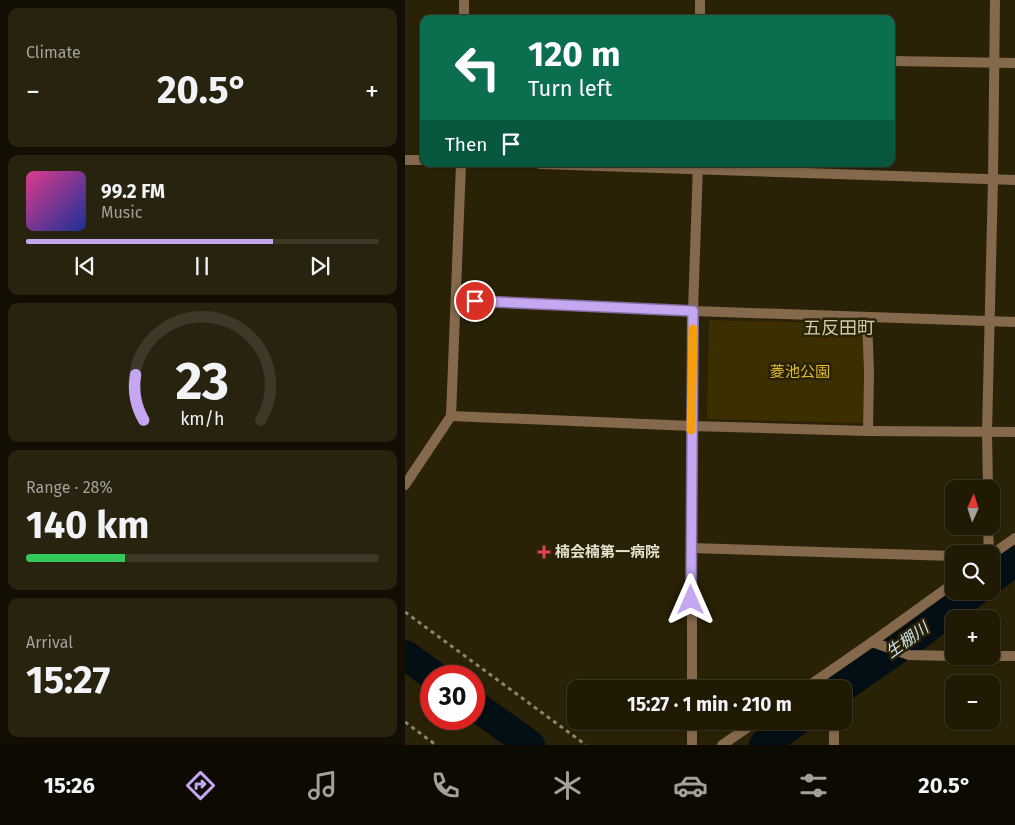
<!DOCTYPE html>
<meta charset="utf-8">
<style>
body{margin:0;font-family:"Fira Sans","Noto Sans JP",sans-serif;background:#28230f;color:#f1f3f6;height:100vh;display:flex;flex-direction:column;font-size:19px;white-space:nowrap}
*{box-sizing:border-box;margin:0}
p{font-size:16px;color:#a2a19a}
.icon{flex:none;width:28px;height:28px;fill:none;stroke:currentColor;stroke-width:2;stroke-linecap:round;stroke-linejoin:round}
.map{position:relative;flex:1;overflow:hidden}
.side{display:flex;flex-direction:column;gap:8px;padding:8px;background:#120e03;width:405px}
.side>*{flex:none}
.top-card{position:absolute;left:15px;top:15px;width:475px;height:152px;border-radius:10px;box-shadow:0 1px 4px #0004,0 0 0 1px #3d3827;background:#0b6e4f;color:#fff;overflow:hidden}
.needle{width:32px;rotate:3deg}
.controls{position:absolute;left:540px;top:480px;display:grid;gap:10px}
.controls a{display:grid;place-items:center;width:55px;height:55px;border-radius:10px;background:#201a05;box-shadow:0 1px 4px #0004,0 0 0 1px #3d3827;font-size:25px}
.speed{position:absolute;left:15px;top:665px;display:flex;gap:10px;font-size:25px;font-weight:700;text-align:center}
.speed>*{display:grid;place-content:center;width:65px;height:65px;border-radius:50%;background:#201a05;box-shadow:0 1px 4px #0004,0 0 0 1px #3d3827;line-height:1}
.speed .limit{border:8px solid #d22;background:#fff;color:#111}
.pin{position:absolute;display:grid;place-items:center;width:42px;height:42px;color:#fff;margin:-21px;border:2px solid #fff;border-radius:50%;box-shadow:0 1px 5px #0007}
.me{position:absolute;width:55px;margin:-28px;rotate:0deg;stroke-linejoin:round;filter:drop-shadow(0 0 4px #0008)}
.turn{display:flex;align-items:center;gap:18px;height:105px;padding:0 25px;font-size:22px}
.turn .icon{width:65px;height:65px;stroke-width:2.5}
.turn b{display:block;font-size:35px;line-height:42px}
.then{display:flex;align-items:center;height:48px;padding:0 25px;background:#0003;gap:10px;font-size:19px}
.big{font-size:38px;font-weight:700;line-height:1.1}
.side .card{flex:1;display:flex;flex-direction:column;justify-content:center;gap:8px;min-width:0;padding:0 18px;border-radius:10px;background:#28230f}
.side .dial{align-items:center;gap:0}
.dial svg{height:130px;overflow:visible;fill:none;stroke:#3d3827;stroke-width:7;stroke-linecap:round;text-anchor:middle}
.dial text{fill:#f1f3f6;stroke:none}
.song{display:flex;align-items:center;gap:15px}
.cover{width:60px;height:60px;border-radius:8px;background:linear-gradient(135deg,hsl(330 70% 55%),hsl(230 70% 35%))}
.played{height:5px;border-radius:2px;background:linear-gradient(90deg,#c5a7f1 70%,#3d3827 70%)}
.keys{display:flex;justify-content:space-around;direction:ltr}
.heat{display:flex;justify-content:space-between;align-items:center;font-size:28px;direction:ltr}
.charge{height:8px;border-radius:4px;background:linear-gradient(90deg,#34c759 28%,#3d3827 0)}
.trip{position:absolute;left:162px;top:680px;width:285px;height:50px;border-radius:10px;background:#201a05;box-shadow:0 1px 4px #0004,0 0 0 1px #3d3827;font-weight:700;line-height:50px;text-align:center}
.tabs{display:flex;height:80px;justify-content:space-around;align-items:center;background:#0d0a02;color:#a2a19a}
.tabs .icon{width:35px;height:35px}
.tabs .current{color:#c5a7f1}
.tabs b{font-size:22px;color:#f1f3f6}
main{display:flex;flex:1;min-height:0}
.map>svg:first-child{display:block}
.green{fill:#3b2f01}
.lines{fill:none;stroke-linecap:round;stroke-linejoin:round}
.river{stroke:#030e15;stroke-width:30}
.path{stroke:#8a836e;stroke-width:3;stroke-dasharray:4 4;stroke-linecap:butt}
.minor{stroke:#84694d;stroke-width:10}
.route-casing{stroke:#806d9d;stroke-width:12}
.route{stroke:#c5a7f1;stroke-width:9}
.slow{stroke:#f59e0b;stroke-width:9}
.health-dot{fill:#e0444e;stroke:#2a2207;stroke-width:2}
.labels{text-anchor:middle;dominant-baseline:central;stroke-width:5;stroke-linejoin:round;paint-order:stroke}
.park-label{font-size:15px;fill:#dfbb35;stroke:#2a2207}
.poi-label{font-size:15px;font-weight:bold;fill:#e5e0d0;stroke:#2a2207;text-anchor:start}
.water-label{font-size:16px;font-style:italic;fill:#cce2ef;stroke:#2a2207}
.quarter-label{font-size:18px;fill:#d3caaa;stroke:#2a2207}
</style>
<main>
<section class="side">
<div class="card"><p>Climate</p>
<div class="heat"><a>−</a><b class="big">20.5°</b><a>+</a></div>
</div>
<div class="card">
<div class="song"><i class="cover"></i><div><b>99.2 FM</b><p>Music</p></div></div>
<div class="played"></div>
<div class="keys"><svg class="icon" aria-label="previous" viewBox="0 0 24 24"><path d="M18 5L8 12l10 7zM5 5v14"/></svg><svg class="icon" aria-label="pause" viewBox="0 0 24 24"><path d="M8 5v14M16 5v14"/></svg><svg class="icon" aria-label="next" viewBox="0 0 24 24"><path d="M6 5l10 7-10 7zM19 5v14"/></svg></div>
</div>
<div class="card dial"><svg viewBox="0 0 100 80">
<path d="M14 69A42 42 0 1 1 86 69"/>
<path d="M14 69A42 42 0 0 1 9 41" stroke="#c5a7f1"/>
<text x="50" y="56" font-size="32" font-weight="700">23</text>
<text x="50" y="72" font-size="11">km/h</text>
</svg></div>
<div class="card"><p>Range · 28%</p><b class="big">140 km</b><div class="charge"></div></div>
<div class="card"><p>Arrival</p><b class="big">15:27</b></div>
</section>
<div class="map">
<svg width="610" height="745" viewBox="0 0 610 745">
<rect width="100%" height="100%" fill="#2a2207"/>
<polygon class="green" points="304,320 459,324 458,423 302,419"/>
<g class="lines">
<g class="river">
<polyline points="586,579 610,561"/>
<polyline points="0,655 29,676"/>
<polyline points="435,689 510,637 570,591"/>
<polyline points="69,705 125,745"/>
<polyline points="359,745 391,721"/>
</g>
<g class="path">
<polyline points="0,612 181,745"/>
<polyline points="0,722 31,745"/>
</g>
<g class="minor">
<polyline points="59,19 59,0"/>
<polyline points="295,19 295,0"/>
<polyline points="486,61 610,63"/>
<polyline points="0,160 19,160"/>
<polyline points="135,164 610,180"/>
<polyline points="51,300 288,311 610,322"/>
<polyline points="462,317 464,372 463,431"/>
<polyline points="46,416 287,426 463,431 610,432"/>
<polyline points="0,485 46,416 56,164"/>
<polyline points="583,489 582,432 588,179 590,0"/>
<polyline points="583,526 584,554"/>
<polyline points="286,548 549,556"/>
<polyline points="586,555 610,538"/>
<polyline points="467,642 504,655 549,656"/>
<polyline points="586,656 610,656"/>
<polyline points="287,689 287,426 288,311 293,164"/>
<polyline points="399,689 467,642 549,583"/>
<polyline points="287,721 287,745"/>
<polyline points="317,745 352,721"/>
<polyline points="429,745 429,721"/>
</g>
</g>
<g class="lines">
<g class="route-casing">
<polyline id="route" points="70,301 288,311 286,600"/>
</g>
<use href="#route" class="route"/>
<polyline class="slow" points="286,430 288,329"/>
</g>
<path class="health-dot" d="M136.5 544.5h5v5h5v5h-5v5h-5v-5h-5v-5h5z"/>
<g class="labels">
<g class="park-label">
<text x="395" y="372">菱池公園</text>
</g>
<g class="poi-label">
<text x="150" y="552">楠会楠第一病院</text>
</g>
<g class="water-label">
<text transform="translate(502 640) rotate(-36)">生棚川</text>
</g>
<g class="quarter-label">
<text x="434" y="328">五反田町</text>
</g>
</g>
</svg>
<div class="controls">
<a><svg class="needle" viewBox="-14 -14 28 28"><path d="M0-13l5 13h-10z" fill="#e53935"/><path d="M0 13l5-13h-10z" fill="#a2a19a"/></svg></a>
<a><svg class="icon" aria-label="search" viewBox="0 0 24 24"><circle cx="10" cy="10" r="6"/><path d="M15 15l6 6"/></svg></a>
<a>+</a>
<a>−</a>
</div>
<div class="speed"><div class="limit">30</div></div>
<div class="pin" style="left:70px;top:301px;background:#d93025"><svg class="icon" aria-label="arrive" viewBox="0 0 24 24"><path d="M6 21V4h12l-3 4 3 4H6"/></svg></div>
<svg class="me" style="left:286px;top:600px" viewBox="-20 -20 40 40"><path d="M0-17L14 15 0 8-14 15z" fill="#c5a7f1" stroke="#fff" stroke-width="4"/></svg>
<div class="trip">15:27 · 1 min · 210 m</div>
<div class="top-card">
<div class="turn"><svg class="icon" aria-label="left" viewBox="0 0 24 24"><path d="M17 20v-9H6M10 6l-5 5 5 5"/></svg><div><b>120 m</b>Turn left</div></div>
<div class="then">Then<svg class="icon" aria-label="arrive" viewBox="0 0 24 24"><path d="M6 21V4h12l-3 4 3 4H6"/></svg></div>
</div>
</div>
</main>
<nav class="tabs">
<b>15:26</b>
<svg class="icon current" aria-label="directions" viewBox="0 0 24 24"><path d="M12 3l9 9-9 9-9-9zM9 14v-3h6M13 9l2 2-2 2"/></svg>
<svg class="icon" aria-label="music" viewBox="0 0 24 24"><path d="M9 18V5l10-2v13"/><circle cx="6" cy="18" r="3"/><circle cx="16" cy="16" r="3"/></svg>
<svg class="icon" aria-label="phone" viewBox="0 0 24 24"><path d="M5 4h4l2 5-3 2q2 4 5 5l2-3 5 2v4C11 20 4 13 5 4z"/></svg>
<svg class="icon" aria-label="climate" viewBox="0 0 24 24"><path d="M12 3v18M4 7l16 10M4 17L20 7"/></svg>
<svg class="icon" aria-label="car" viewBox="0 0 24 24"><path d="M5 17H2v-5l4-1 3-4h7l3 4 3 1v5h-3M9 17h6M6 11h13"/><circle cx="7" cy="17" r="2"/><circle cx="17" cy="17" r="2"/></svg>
<svg class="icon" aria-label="filters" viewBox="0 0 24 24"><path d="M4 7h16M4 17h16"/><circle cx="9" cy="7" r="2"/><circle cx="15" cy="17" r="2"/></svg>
<b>20.5°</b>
</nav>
